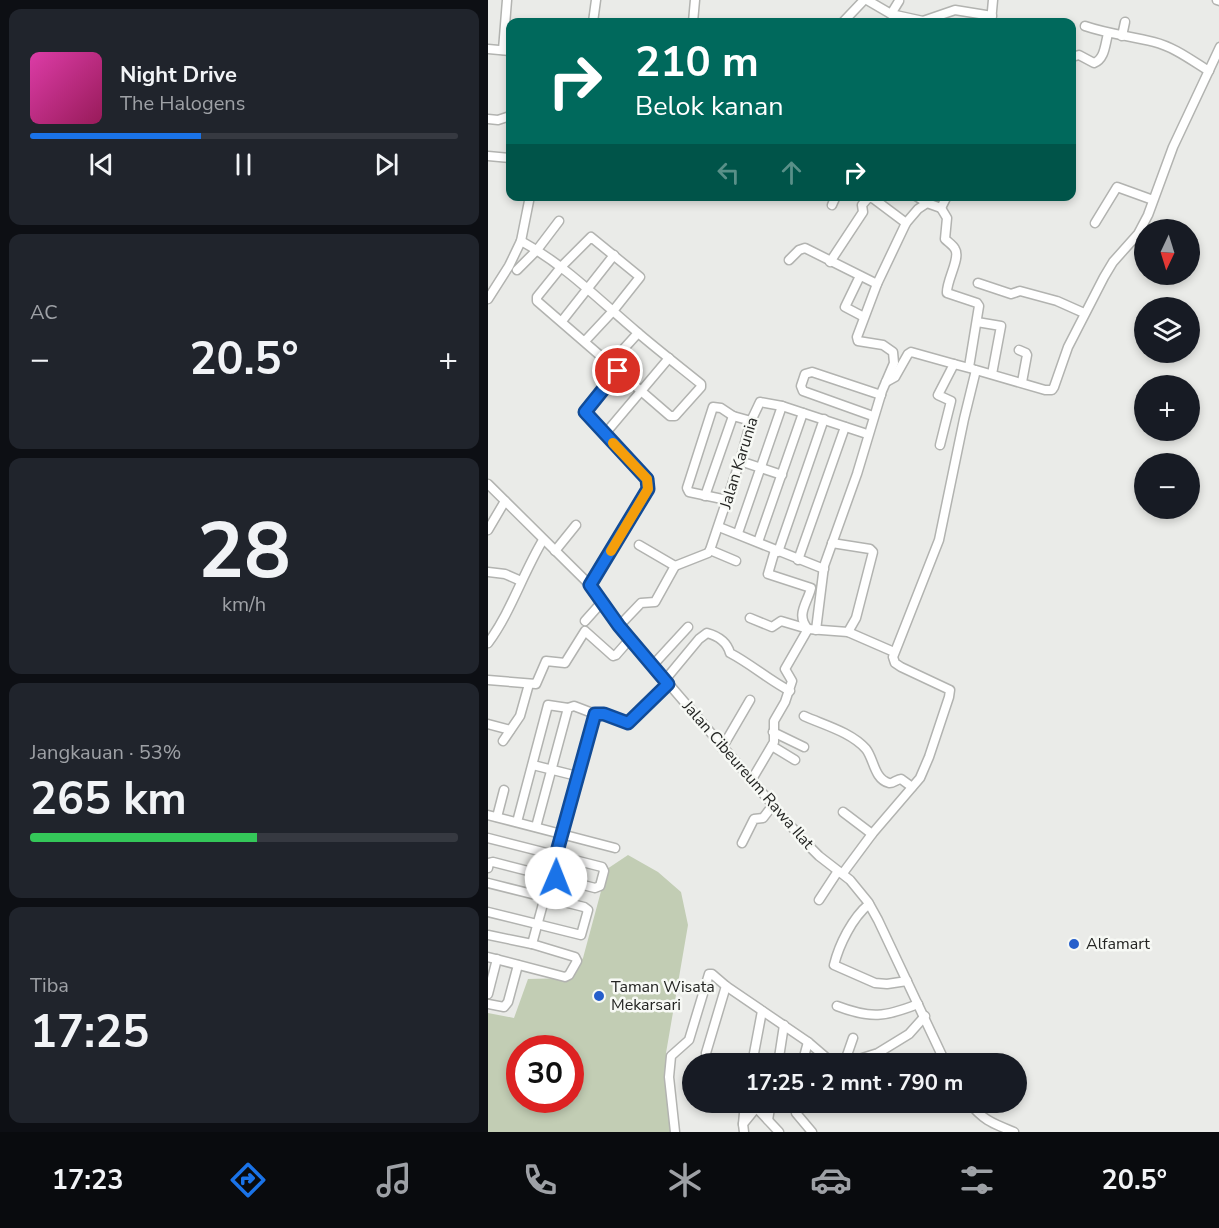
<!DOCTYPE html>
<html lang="id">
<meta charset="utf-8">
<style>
body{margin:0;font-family:"Nunito Sans",sans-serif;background:#20242c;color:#f1f3f6;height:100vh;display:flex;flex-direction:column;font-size:22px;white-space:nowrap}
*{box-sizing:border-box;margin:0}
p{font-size:20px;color:#9ea1a6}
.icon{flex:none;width:33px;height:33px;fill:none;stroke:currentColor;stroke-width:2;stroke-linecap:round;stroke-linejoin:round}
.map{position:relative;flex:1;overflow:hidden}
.panel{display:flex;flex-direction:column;gap:9px;padding:9px;background:#0d0f14;width:488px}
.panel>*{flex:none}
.top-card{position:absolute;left:18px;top:18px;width:570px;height:183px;border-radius:12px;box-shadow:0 3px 9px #0003;background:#00695c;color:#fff;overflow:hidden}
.needle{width:39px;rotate:184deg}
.fabs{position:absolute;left:646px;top:219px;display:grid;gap:12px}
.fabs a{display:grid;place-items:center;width:66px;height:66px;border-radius:50%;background:#171b24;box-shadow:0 3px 9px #0003;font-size:30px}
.speed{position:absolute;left:18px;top:1035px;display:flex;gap:12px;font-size:30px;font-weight:700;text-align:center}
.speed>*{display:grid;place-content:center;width:78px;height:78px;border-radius:50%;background:#171b24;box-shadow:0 3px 9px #0003;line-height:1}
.speed .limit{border:9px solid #d22;background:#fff;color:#111}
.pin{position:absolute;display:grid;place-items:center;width:51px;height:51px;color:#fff;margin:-26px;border:3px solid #fff;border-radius:50%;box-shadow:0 2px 6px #0007}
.me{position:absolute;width:66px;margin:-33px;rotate:1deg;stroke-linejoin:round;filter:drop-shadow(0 0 4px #0008)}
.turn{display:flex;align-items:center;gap:21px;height:126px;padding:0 30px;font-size:27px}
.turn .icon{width:78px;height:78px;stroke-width:2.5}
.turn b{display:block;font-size:42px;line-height:51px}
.lanes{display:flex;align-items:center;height:57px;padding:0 30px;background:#0003;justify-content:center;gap:30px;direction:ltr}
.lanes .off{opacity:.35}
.big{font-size:45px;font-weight:700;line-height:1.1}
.panel .card{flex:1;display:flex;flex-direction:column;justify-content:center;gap:9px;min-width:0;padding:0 21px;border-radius:12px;background:#20242c}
.panel .dial{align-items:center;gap:0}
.dial b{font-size:78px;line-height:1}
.song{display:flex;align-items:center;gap:18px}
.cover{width:72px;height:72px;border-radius:9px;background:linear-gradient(135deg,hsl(320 70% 55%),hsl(330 70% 35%))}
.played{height:6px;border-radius:3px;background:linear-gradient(90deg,#1a73e8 40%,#363941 40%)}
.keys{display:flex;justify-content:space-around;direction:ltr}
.heat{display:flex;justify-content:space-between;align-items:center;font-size:33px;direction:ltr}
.charge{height:9px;border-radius:4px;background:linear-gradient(90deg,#34c759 53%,#363941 0)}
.trip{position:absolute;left:194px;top:1053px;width:345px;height:60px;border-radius:30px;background:#171b24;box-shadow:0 3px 9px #0003;font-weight:700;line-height:60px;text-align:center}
.tabs{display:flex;height:96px;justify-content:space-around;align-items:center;background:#090b0e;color:#9ea1a6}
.tabs .icon{width:42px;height:42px}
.tabs .on{color:#1a73e8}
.tabs b{font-size:27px;color:#f1f3f6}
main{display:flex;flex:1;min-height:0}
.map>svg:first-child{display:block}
.green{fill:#c2cdb4;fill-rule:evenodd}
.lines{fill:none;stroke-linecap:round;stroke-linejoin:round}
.minor-casing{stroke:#b2b3b0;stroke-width:11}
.minor{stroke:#fff;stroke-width:8}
.route-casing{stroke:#114b97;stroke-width:15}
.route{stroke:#1a73e8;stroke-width:10}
.slow{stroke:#f59e0b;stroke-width:10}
.poi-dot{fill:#255ecb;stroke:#f7f9f5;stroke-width:2}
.labels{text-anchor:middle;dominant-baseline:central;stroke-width:5;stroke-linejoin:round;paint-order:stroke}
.street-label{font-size:16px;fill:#242523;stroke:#f7f9f5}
.poi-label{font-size:16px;fill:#242523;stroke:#f7f9f5;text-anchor:start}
</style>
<main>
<section class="panel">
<div class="card">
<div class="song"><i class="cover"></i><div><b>Night Drive</b><p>The Halogens</p></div></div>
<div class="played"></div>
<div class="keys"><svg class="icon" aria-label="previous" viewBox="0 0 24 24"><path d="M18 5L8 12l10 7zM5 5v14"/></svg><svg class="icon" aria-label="pause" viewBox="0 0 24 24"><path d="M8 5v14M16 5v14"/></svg><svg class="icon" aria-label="next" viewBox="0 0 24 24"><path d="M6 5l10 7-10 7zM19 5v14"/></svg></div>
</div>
<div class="card"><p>AC</p>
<div class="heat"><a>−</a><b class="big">20.5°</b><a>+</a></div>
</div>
<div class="card dial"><b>28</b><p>km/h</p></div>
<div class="card"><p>Jangkauan · 53%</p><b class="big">265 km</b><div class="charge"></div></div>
<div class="card"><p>Tiba</p><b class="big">17:25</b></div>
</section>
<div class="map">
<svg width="732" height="1132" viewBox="0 0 732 1132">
<rect width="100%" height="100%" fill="#eaebe8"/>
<path class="green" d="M140,855l30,17 23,20 7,33 -22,128 10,79h-188v-119l26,5 14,-39 40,-1 15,-20 24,-89zM32,1048h50v52h-50z"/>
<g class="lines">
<g class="minor-casing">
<g id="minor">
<polyline points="379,0 403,14 435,21 467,10 504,16"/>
<polyline points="729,0 732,1"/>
<polyline points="403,14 411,1"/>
<polyline points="105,22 108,0"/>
<polyline points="205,22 207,0"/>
<polyline points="355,22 376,0"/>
<polyline points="503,22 505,0"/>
<path d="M597,26c23,8 46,10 69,16 20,5 37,18 55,29"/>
<polyline points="634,36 637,22"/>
<polyline points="0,49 22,51"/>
<polyline points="15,50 19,0"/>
<path d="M584,57l7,-2 15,8c11,-4 11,-19 14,-29"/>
<polyline points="0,119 10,120 22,116"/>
<polyline points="0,156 22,158"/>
<polyline points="428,196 439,203"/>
<polyline points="344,205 348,196"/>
<path d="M453,208l6,10 -2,21c3,3 8,6 10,10 6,9 -9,32 -8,44l30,10 2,3 -10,61"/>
<polyline points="607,223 629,187 665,200"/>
<path d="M33,241c44,24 78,59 116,91 21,18 43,35 64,52v3l-26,29h-5l-133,-115v-4l25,-31 29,-29 49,40 -27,34 -28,30"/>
<polyline points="301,260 311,250 317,248 389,284"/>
<polyline points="342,262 375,212 374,205 381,197 386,199 418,223"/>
<polyline points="29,270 49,250 71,221"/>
<polyline points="372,276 357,307 376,317"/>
<polyline points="490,283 523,294 532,291 569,301 596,313"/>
<polyline points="0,299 21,266 33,241 42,196"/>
<polyline points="74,321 126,255"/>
<polyline points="489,322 513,326 504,374"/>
<polyline points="531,350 538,353 539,355 534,382"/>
<polyline points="122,364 150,333"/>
<polyline points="398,382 407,377 420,354 423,352 466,364"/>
<polyline points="382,415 315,391 313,386 317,374 324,372 393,395"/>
<polyline points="116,435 181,358"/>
<polyline points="452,445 463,401 450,395 466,364 485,369"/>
<polyline points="252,461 294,475"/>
<polyline points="0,484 102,585 131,626 315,840 331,856 362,880 380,902 390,920 458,1064"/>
<polyline points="217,496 245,416"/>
<polyline points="239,500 201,492 199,488 225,407 233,408 245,416 263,421"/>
<polyline points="231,527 336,569"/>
<polyline points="0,530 17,501"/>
<polyline points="250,533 294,406"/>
<polyline points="270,542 315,413"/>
<polyline points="344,543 382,549 385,552 368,618 360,632"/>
<polyline points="151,545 187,566"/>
<polyline points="222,550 248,561"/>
<polyline points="67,551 88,525"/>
<polyline points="290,552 336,419"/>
<polyline points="310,560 357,427"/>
<polyline points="0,572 17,574 33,581"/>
<polyline points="102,585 160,489 159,479 97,412 130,371"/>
<polyline points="262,618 284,627 293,621 320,629 360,632 406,652"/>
<polyline points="97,621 114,602"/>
<polyline points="131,626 153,603 167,602 187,566 220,553 222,550 252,461 263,421 272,402 294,406 376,433"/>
<polyline points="328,630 336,566 369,474 394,391 406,363 405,352 395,345 370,341 369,337 389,284 418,223 430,209 439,203 453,208 459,196"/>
<path d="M0,643c23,-31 35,-70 55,-103"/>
<polyline points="165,665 200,627"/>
<polyline points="0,680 48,684 58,661 77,663 97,631 125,656 128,655 142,639"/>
<path d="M177,680l34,-41 8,-6c11,3 20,9 23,20 21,11 39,27 60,38"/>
<path d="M316,716c20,9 47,16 62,33 8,10 8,30 23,34 4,1 8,-4 12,-4l11,8"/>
<polyline points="0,724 22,730"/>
<polyline points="285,732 316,747"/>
<polyline points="15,741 32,716 41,684"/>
<polyline points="284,746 307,760"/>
<polyline points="234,748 262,700"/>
<polyline points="45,765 89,776"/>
<path d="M263,781l23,-39v-21l11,-19 7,-21 -7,-12 23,-40c-13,-14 0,-27 3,-41l-43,-14 7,-24"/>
<polyline points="355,812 384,834"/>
<polyline points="0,815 127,848"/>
<polyline points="9,817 16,790"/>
<polyline points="29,822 60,705 80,708"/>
<polyline points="48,827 80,708 86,706 107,714"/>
<polyline points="0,838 114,867 116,871 112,886 107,888 5,862 1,863 0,868"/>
<polyline points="254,843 266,819 275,818 285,805"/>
<polyline points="355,873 384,834 432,778 441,757 461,697 462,690 413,667 407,663 405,657 451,540 476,419 488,370 557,390 564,390 566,387 580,347 616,277 625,262 650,234 660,215 685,147 732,47"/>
<polyline points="0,883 96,907 100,910 93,935 0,912"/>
<polyline points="331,900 350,871"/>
<path d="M381,904c-17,14 -30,41 -35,61l41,18 12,1 20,-3"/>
<polyline points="0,935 44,944 87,957 89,961 81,975 77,977 0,957"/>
<polyline points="44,944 107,714 116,714 140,723 180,684"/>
<polyline points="0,994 9,959"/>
<polyline points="0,1004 16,1007 20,1002 30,965"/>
<path d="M349,1006c34,13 48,11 81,-2"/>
<polyline points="218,1053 238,986"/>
<polyline points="357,1061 365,1038"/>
<polyline points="264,1064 274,1011"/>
<polyline points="290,1064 296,1025"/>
<polyline points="314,1064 320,1042"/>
<polyline points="263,1102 291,1132"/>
<polyline points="307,1102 308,1113 324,1132"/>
<path d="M481,1102c13,18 25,22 45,30"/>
<polyline points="280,1120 283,1102"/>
<polyline points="255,1124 256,1113 262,1102"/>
<polyline points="187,1132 181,1077 183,1056 201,1040 221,974 224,974 238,986 320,1042 341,1060 371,1059 390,1053 421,1034 437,1016"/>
<polyline points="256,1132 255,1124 268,1108"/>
</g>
</g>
<use href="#minor" class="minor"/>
</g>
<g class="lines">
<g class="route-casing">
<polyline id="route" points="68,878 62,877 107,714 116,714 140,723 180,684 131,626 102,585 160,489 159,479 97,412 130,371"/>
</g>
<use href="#route" class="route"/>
<polyline class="slow" points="123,551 160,489 159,479 125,443"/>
</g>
<g class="poi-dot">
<circle cx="586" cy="944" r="6"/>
<circle cx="111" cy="996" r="6"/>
</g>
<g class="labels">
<g class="street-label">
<text transform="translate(251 463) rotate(-73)">Jalan Karunia</text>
<text transform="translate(260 775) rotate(49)">Jalan Cibeureum Rawa Ilat</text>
</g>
<g class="poi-label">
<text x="598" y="944">Alfamart</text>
<text x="123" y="987">Taman Wisata<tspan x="123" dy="18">Mekarsari</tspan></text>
</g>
</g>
</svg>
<div class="fabs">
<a><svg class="needle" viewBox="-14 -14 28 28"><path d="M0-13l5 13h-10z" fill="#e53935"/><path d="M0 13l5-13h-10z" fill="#9ea1a6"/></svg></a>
<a><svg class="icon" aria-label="layers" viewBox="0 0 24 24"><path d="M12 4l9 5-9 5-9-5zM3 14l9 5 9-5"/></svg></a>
<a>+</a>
<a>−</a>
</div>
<div class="speed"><div class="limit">30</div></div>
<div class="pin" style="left:130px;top:371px;background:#d93025"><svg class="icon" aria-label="arrive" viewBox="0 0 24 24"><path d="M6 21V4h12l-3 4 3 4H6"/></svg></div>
<svg class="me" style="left:68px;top:878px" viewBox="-20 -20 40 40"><circle r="19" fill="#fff"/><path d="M0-13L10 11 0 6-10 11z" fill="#1a73e8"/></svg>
<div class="trip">17:25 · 2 mnt · 790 m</div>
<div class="top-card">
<div class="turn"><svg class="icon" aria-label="right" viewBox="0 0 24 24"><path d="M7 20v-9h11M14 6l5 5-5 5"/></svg><div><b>210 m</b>Belok kanan</div></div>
<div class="lanes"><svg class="icon off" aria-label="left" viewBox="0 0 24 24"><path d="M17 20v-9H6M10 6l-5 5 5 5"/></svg><svg class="icon off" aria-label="ahead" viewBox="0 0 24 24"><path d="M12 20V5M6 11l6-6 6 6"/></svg><svg class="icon" aria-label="right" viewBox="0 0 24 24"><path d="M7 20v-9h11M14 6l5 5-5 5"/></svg></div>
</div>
</div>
</main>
<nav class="tabs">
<b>17:23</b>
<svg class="icon on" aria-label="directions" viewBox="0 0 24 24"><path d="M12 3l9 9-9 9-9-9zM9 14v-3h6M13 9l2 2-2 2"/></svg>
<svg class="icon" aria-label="music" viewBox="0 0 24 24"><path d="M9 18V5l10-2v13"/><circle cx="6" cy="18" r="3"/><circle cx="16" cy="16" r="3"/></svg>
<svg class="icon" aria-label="phone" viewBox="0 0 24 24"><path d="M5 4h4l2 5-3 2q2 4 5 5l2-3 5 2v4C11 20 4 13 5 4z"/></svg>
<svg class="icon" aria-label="climate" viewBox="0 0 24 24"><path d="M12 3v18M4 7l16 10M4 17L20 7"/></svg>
<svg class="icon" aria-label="car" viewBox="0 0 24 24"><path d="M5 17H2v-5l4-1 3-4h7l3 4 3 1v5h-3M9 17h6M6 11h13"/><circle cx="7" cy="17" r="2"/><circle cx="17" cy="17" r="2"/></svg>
<svg class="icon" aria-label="filters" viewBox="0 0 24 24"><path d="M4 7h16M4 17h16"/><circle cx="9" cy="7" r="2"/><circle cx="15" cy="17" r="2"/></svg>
<b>20.5°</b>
</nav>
